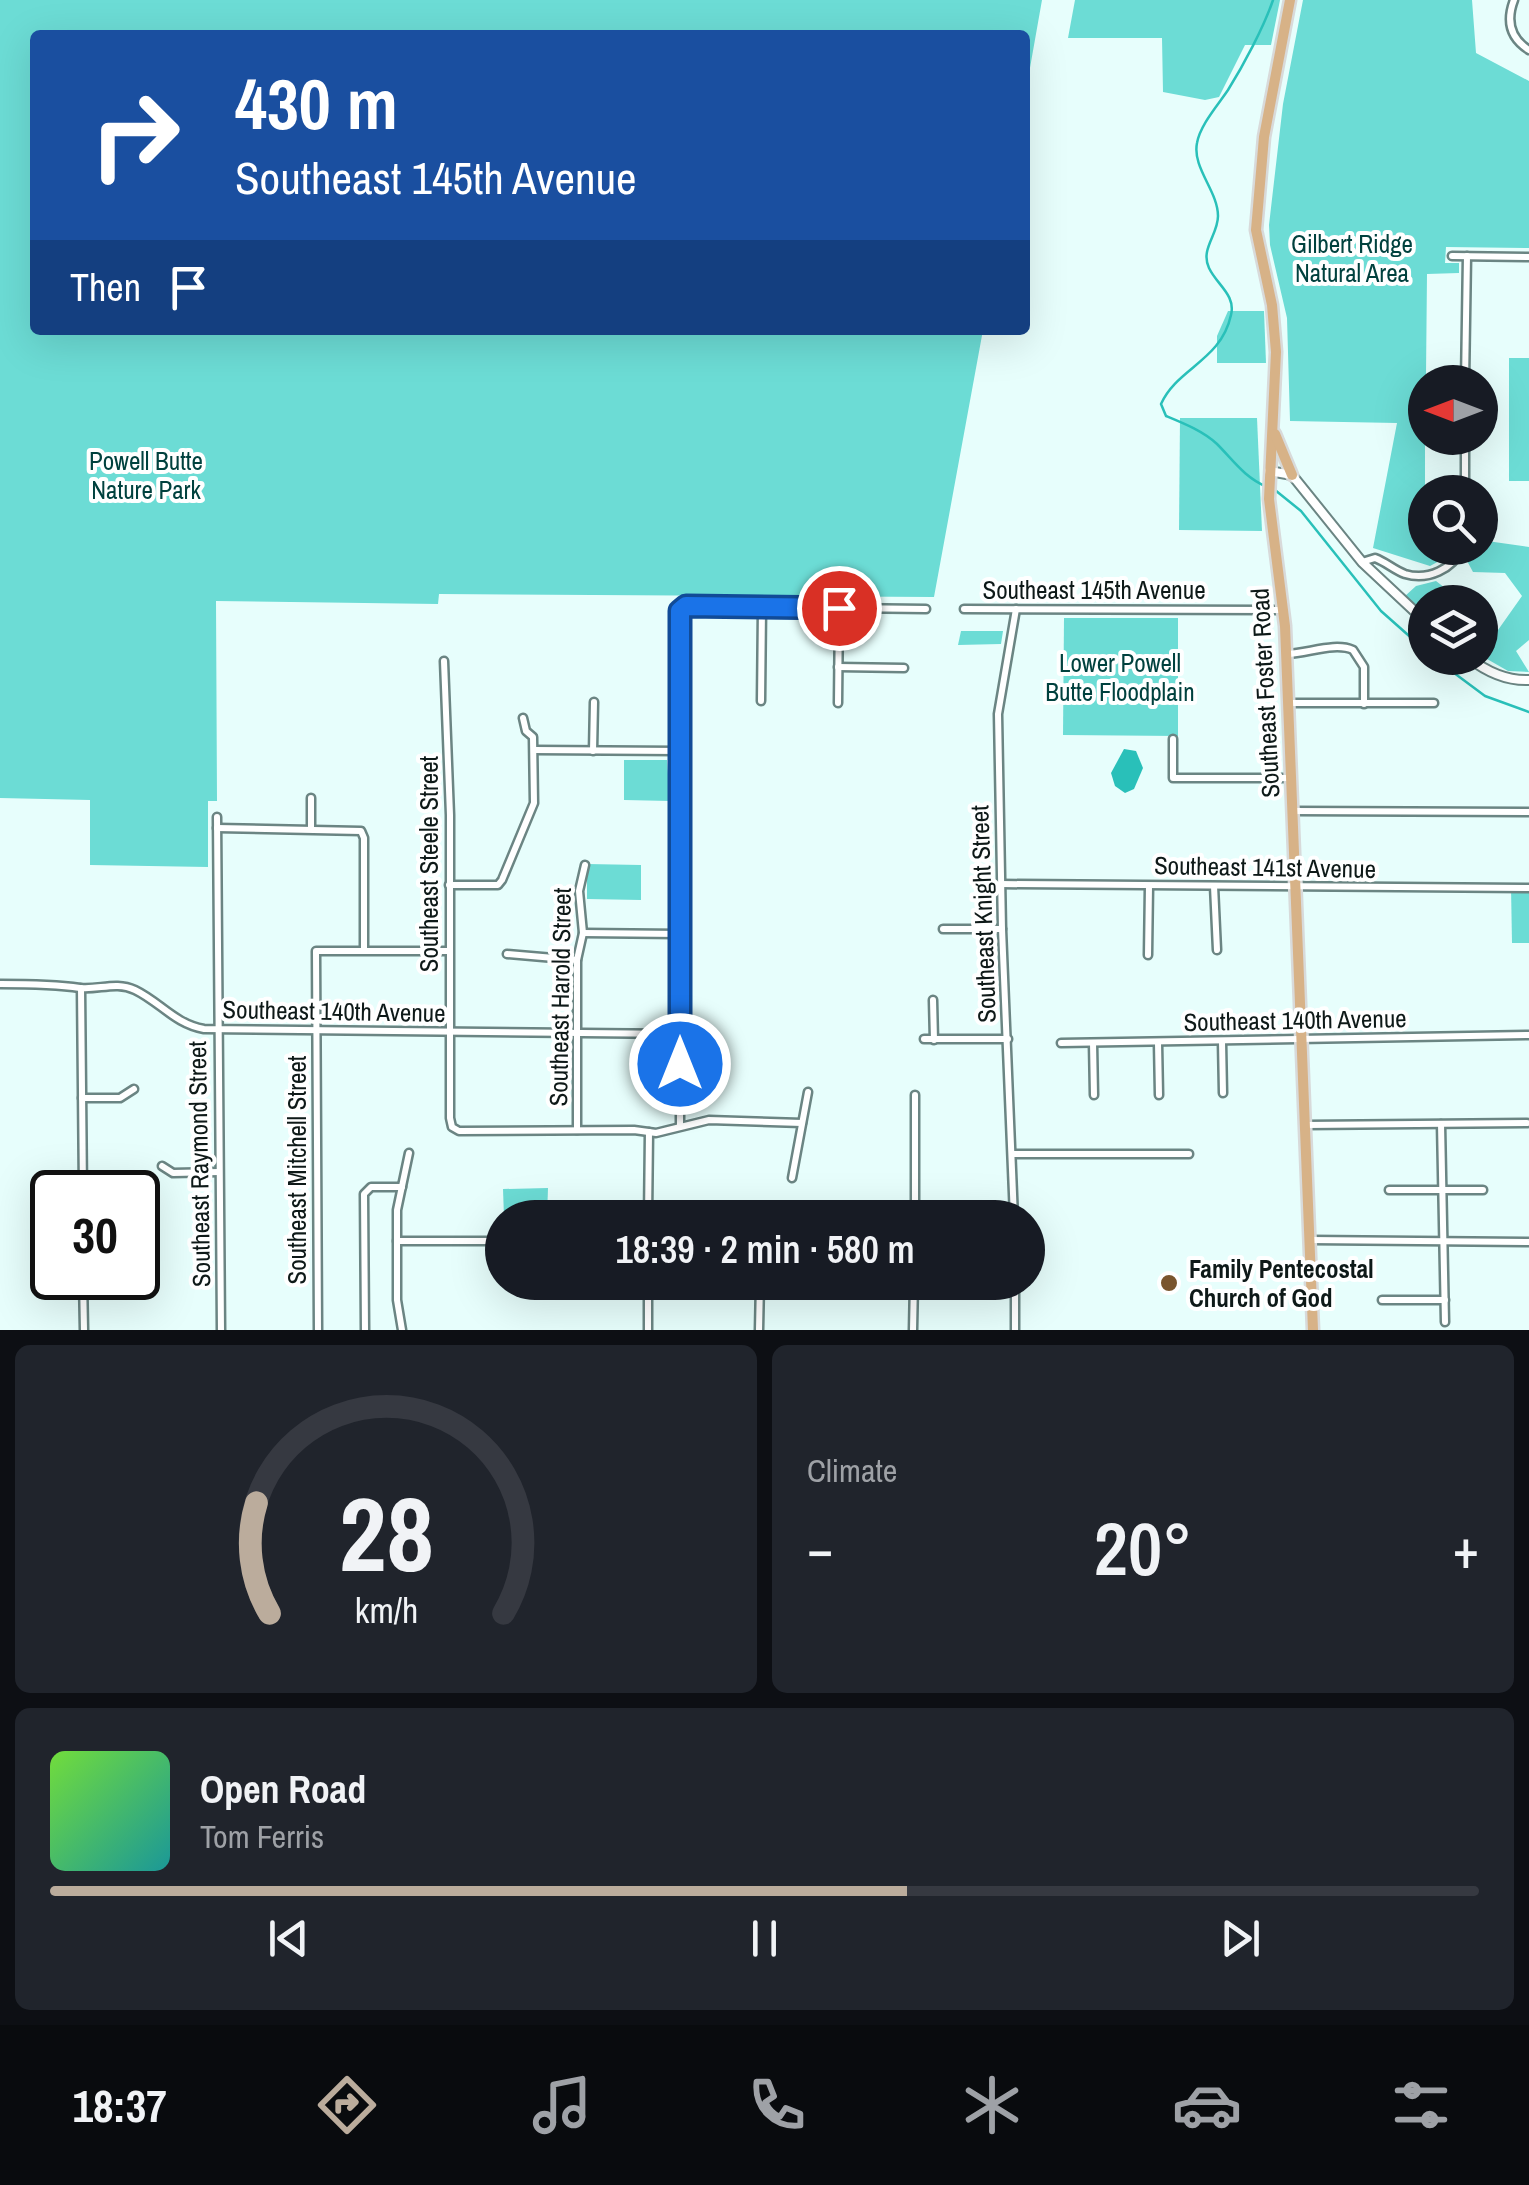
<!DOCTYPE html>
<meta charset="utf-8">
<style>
body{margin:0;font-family:"Archivo Narrow",sans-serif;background:#20242c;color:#f1f3f6;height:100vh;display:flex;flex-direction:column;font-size:38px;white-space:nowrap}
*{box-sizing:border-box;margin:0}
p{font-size:32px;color:#9ea1a6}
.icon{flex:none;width:55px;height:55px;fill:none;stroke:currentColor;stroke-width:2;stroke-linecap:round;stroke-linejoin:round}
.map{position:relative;height:1330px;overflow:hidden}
.panel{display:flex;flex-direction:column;gap:15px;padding:15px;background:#0d0f14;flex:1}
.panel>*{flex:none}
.guide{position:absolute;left:30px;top:30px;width:1000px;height:305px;border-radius:10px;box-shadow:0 10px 40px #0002;background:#1a4fa0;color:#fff;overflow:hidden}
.needle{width:65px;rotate:270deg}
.controls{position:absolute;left:1408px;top:365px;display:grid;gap:20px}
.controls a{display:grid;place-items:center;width:90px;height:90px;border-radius:50%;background:#171b24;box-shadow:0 10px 40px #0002;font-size:50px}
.speed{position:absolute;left:30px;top:1170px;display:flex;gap:20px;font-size:50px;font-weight:700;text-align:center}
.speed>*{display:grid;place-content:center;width:130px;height:130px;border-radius:50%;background:#171b24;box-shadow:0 10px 40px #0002;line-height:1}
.speed .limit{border:5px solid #111;border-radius:15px;background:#fff;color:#111}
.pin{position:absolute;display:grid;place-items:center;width:85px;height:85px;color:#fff;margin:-42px;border:5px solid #fff;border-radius:50%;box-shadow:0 2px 10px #0007}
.me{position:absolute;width:110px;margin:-55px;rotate:0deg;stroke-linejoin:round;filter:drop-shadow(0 0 8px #0008)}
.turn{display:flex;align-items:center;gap:35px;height:210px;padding:0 40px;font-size:45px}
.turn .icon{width:130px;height:130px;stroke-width:2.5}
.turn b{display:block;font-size:70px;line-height:85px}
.then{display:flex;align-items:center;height:95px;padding:0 40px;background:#0003;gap:20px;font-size:38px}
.big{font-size:75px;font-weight:600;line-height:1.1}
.panel .card{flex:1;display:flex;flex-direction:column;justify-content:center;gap:15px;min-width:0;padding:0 35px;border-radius:15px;background:#20242c}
.panel .dial{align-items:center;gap:0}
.dial svg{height:260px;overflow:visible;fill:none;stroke:#363941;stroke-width:7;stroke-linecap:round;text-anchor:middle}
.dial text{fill:#f1f3f6;stroke:none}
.song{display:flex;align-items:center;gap:30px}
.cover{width:120px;height:120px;border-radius:15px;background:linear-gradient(135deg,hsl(100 70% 55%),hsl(180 70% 35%))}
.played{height:10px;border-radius:5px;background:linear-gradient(90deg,#bbac9c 60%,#363941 60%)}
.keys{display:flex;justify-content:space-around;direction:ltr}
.heat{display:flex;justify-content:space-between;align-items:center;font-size:55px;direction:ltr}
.panel .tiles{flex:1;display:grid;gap:15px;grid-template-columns:1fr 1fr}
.card:last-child{grid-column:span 2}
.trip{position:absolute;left:485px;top:1200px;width:560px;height:100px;border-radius:50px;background:#171b24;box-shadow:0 10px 40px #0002;font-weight:600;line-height:100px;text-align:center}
.dock{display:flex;height:160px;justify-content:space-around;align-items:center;background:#090b0e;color:#9ea1a6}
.dock .icon{width:70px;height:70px}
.dock .active{color:#bbac9c}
.dock b{font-size:45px;color:#f1f3f6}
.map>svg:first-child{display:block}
.green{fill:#6cdcd5}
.water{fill:#29c0b9}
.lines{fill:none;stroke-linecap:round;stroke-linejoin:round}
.stream{stroke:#29c0b9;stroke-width:2.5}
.minor-casing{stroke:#6b8583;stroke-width:11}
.tertiary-casing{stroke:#6b8583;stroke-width:12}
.primary-casing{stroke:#d8dada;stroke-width:15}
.minor{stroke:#fff;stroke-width:6}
.tertiary{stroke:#fff;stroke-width:8}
.primary{stroke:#d7b287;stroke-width:10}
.route-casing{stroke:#114b97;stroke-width:25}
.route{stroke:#1a73e8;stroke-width:18}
.poi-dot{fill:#79552e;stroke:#fff;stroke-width:4}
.labels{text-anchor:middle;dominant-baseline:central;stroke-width:8;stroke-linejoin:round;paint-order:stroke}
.park-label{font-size:25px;fill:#00413e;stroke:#fff}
.street-label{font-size:25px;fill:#0e1918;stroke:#fff}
.poi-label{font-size:25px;font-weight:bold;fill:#0e1918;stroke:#fff;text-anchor:start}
</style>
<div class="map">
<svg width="1529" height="1330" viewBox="0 0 1529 1330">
<rect width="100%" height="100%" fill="#e7fefc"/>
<g class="green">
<polygon points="0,0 1042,0 1025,96 1025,35 35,35 35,330 983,330 934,597 439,594 438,604 216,601 217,801 208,801 208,867 90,865 90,800 0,798"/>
<polygon points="1075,0 1280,0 1271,45 1245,45 1219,97 1205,100 1163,92 1162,38 1068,38"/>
<polygon points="1303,0 1472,0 1476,53 1529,81 1529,248 1446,247 1445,263 1459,263 1459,273 1427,274 1426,375 1458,376 1458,382 1425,382 1425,548 1452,548 1443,559 1430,566 1373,548 1397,423 1290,421 1287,318 1270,245 1269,225 1283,104"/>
<polygon points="1228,311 1264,311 1266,363 1217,363 1217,336"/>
<rect x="1509" y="358" width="20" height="123"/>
<polygon points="1180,418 1257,418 1262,531 1179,530"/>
<polygon points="1480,540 1529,547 1529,640 1516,651 1529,672 1508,671 1480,655 1480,616 1498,630 1522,596 1505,573 1473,572 1466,559 1469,548 1480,548"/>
<polygon points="1436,581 1463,602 1425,602 1425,613 1404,597 1416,586"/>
<polygon points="1064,618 1178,618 1178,736 1063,735"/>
<polygon points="961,631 1003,631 1001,644 958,645"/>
<polygon points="624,760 667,760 670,801 624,800"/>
<polygon points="587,864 641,865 641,900 587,899"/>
<polygon points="1511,887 1529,887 1529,943 1512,943"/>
<polygon points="548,1188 547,1217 504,1217 503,1189"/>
</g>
<polygon class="water" points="1124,749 1136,751 1143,768 1134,789 1125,793 1115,786 1111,773"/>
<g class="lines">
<g class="stream">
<path d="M1267,487c-23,-10 -33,-26 -50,-43 -14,-13 -34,-21 -51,-28l-5,-12c16,-36 60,-43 70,-89 5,-20 -14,-30 -22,-47 -9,-19 9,-33 9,-52 0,-25 -26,-48 -21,-73 3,-18 21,-38 31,-53 15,-24 36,-63 45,-90"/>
<polyline points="1275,490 1301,511 1381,611 1425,650"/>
<polyline points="1434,658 1485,696 1529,712"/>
</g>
<g class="minor-casing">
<g id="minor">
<path d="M1514,0c-8,21 -4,38 15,50"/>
<polyline points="1452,256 1529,257"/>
<polyline points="1465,382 1467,256"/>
<polyline points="1465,492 1465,438"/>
<path d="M1362,562l13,-4c11,4 19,12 30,16 23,7 48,-5 57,-26"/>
<polyline points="964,609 1283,610"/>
<path d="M1287,654c22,-1 48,-12 66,-4l11,17v37"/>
<polyline points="444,661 450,815 450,1118 452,1127 459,1131 634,1130 656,1133 709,1120 802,1123"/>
<polyline points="838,667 904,668"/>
<polyline points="761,701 762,608"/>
<polyline points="838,703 839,609"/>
<polyline points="1289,703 1434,703"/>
<polyline points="1173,739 1173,778 1291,778"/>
<polyline points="534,750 679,751"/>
<polyline points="593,751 594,702"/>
<polyline points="311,798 311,829"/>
<polyline points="1293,811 1529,812"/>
<polyline points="217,817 221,1330"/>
<polyline points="217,828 361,831 364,838 364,950"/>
<polyline points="1001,884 1529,888"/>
<polyline points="449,885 498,885 502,880 534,803 533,737 526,731 523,718"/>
<polyline points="1214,886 1217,950"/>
<polyline points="943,929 1002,929"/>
<polyline points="583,933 680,934"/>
<polyline points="507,954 577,960"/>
<polyline points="1148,955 1149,886"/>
<path d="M0,984c27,0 53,0 80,4 19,2 36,-7 55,2 25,12 40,34 69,39l477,5"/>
<polyline points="81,988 83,1192"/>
<polyline points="933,1000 934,1040"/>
<polyline points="924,1039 1008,1039"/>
<polyline points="1222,1042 1223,1093"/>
<polyline points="1061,1043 1529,1035"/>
<polyline points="1093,1043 1094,1095"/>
<polyline points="1158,1043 1159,1095"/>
<polyline points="82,1098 120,1098 134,1089"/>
<polyline points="1441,1124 1445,1322"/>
<polyline points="680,1125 680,611 688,606 926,609"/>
<polyline points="1306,1125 1527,1123"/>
<polyline points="577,1130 577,960 583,933 579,891 585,865"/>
<polyline points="1013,1154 1189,1154"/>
<polyline points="162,1166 173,1173 219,1172"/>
<polyline points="792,1178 808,1092"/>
<polyline points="1389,1190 1483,1190"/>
<polyline points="648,1218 649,1132"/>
<polyline points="915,1218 915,1095"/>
<polyline points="1014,1218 1002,929 998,714 1016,609"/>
<polyline points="1310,1240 1529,1242"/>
<polyline points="397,1241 501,1241"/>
<polyline points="83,1278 84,1330"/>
<polyline points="1015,1282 1015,1330"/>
<polyline points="1382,1300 1445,1300"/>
<polyline points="318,1330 316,951 449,951"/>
<polyline points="365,1330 364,1194 371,1187 402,1187"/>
<polyline points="402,1330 397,1300 397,1210 409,1153"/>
<polyline points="648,1330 648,1282"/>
<polyline points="759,1330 760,1282"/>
<polyline points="913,1330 914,1282"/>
</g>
</g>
<g class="tertiary-casing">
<g id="tertiary">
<polyline points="1269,471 1292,475 1362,562 1425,621"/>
<path d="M1469,658c18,14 37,23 60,22"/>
</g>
</g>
<g class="primary-casing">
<g id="primary">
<polyline points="1290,0 1264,137 1256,230 1272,305 1276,352 1269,499 1285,626 1313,1330"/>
<polyline points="1275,434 1292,475"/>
</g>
</g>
<use href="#minor" class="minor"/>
<use href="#tertiary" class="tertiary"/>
<use href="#primary" class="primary"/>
</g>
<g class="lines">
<g class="route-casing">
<polyline id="route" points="680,1064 680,611 686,606 839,608"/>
</g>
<use href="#route" class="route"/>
</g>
<circle class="poi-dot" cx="1169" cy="1283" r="10"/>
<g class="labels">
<g class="park-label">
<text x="1352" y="244">Gilbert Ridge<tspan x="1352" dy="29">Natural Area</tspan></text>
<text x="146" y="461">Powell Butte<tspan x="146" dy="29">Nature Park</tspan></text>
<text x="1120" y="663">Lower Powell<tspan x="1120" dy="29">Butte Floodplain</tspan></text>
</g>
<g class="street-label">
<text x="1094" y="590">Southeast 145th Avenue</text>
<text transform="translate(1265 693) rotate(-93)">Southeast Foster Road</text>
<text transform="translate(429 864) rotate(-90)">Southeast Steele Street</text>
<text transform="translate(1265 867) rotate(1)">Southeast 141st Avenue</text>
<text transform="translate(983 914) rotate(-92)">Southeast Knight Street</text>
<text transform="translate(560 997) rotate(-89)">Southeast Harold Street</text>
<text transform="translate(334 1011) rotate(1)">Southeast 140th Avenue</text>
<text transform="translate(1295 1020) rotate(-1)">Southeast 140th Avenue</text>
<text transform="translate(199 1164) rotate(-91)">Southeast Raymond Street</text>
<text transform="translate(297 1170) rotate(-90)">Southeast Mitchell Street</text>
</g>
<g class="poi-label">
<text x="1189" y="1269">Family Pentecostal<tspan x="1189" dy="29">Church of God</tspan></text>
</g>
</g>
</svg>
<div class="controls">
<a><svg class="needle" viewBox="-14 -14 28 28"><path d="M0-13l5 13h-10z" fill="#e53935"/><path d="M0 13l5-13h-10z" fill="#9ea1a6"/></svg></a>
<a><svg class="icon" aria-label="search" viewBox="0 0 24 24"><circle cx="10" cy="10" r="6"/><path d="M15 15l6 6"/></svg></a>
<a><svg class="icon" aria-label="layers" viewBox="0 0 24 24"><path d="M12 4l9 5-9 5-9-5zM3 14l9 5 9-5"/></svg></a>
</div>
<div class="speed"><div class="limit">30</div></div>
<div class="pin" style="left:839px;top:608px;background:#d93025"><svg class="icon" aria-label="arrive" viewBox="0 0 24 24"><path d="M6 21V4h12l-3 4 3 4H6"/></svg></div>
<svg class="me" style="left:680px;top:1064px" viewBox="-20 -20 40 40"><circle r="17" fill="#1a73e8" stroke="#fff" stroke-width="3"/><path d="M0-11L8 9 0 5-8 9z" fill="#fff"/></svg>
<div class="trip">18:39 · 2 min · 580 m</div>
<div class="guide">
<div class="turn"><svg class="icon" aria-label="right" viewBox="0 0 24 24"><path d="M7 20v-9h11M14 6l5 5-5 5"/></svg><div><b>430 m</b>Southeast 145th Avenue</div></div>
<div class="then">Then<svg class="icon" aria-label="arrive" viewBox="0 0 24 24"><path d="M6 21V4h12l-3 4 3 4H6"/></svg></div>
</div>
</div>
<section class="panel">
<div class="tiles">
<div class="card dial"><svg viewBox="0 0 100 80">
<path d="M14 69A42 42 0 1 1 86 69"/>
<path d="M14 69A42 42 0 0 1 10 35" stroke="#bbac9c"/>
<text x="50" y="56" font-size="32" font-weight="700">28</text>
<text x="50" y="72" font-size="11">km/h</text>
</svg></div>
<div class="card"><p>Climate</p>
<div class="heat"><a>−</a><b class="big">20°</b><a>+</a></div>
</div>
<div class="card">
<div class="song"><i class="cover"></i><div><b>Open Road</b><p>Tom Ferris</p></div></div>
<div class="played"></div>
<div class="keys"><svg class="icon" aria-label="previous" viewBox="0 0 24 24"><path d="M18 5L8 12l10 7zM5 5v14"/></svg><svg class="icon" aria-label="pause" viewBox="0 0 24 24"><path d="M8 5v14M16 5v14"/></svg><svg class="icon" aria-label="next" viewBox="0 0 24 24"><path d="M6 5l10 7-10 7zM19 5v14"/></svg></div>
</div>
</div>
</section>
<nav class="dock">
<b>18:37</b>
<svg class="icon active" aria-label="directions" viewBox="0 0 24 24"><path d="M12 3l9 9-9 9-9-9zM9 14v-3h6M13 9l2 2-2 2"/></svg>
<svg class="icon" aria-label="music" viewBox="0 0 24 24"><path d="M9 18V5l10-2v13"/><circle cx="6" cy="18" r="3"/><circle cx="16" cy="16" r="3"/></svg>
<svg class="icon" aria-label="phone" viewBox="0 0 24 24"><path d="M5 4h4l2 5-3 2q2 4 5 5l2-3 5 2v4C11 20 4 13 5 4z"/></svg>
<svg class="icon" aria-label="climate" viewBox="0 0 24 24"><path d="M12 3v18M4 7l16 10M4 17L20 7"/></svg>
<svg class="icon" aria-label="car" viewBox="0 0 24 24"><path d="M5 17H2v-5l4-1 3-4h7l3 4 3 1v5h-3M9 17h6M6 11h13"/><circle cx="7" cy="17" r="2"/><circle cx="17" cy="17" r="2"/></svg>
<svg class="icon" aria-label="filters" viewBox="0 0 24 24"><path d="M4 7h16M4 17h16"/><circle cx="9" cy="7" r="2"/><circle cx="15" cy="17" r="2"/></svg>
</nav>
